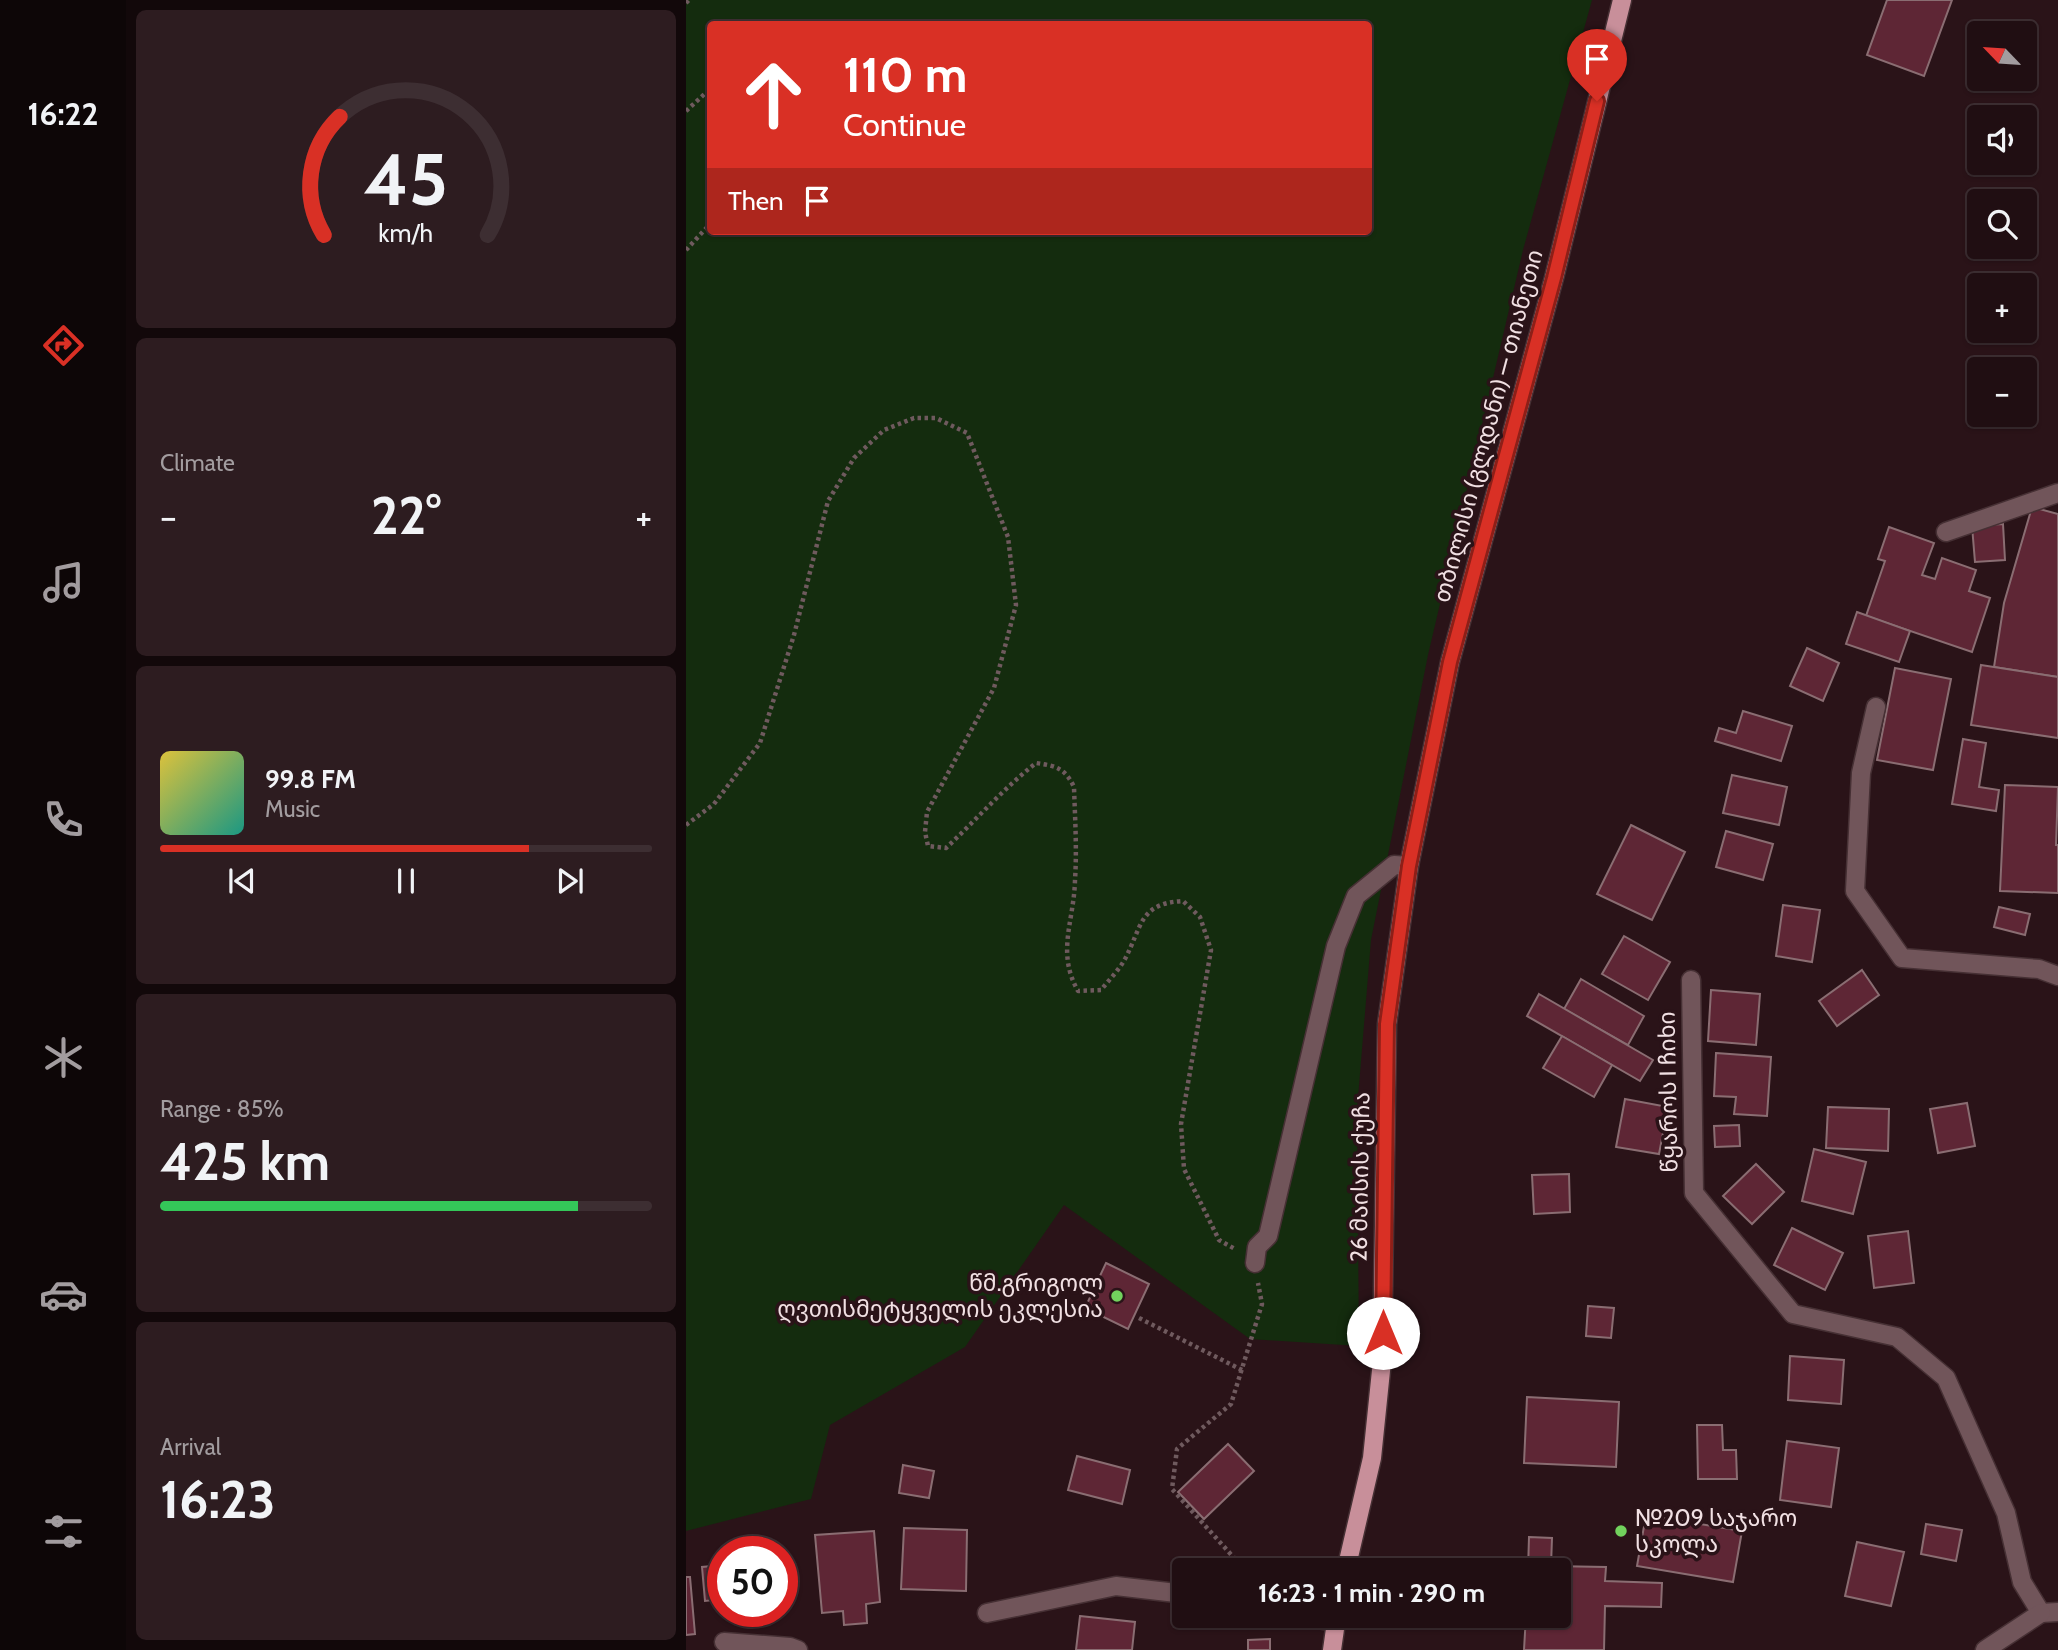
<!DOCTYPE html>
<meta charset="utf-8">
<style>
body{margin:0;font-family:Cabin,"Noto Sans Georgian",sans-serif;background:#2d1c20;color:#f1f3f6;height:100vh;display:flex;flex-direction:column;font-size:26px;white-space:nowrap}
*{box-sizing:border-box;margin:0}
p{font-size:23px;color:#a29c9f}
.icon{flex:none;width:38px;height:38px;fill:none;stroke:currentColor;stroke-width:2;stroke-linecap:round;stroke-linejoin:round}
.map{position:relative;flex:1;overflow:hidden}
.panel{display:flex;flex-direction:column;gap:10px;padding:10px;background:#12080a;width:560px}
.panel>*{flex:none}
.guide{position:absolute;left:21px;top:21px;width:665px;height:214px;border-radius:7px;box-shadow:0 2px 5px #0004,0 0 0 2px #3d2e32;background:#d93025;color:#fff;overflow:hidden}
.needle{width:46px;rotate:295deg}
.fabs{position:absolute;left:1281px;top:21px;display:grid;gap:14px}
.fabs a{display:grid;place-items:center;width:70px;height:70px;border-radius:7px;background:#200e12;box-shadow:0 2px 5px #0004,0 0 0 2px #3d2e32;font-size:35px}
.speed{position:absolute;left:21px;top:1536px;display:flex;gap:14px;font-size:35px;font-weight:700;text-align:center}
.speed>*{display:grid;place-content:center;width:91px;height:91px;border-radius:50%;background:#200e12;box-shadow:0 2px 5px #0004,0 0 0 2px #3d2e32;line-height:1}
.speed .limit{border:10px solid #d22;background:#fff;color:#111}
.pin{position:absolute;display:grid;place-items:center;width:60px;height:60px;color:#fff;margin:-72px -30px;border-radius:50% 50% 50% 0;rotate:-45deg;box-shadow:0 0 7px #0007}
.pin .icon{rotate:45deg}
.me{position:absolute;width:77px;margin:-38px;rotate:0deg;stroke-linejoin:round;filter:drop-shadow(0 0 5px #0008)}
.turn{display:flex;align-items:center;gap:24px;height:147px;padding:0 21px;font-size:32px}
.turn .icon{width:91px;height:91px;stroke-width:2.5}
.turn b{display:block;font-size:49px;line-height:60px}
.then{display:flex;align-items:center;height:66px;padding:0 21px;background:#0003;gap:14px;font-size:26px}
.big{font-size:52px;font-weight:800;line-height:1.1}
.panel .widget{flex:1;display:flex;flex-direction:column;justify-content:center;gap:10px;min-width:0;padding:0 24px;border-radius:10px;background:#2d1c20}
.panel .dial{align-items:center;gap:0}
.dial svg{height:182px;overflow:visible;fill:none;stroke:#3d2e32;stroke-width:7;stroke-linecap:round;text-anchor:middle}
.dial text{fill:#f1f3f6;stroke:none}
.song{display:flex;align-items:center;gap:21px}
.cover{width:84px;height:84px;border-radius:10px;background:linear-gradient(135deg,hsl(50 70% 55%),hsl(170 70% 35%))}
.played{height:7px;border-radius:4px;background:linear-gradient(90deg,#d93025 75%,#3d2e32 75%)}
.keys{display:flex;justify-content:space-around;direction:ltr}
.heat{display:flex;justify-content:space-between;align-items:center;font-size:38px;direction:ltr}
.charge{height:10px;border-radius:5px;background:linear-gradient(90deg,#34c759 85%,#3d2e32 0)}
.trip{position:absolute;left:486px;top:1558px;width:399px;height:70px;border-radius:7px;background:#200e12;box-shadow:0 2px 5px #0004,0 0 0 2px #3d2e32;font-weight:800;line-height:70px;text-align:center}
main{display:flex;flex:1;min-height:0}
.tab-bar{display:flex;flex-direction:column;width:126px;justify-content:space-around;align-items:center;background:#0d0607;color:#a29c9f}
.tab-bar .icon{width:49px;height:49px}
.tab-bar .current{color:#d93025}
.tab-bar b{font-size:32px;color:#f1f3f6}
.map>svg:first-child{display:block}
.green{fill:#142c0e;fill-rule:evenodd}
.building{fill:#5e2635;stroke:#8a6d72;stroke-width:2}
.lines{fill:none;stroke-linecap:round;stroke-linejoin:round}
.minor-casing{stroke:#463034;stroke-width:21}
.major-casing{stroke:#463034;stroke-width:21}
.path{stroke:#6f5a5e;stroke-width:4.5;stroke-dasharray:3.5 3.5;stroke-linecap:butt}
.minor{stroke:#71555a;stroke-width:18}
.major{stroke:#c88f9a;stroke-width:18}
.route-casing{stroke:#8d1f18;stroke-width:18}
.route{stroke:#d93025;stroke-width:12}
.poi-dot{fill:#72d25d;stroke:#2a1318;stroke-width:2.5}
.labels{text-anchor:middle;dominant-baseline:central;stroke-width:7;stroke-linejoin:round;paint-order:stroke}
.street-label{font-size:23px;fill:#f1e0e3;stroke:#2a1318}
.poi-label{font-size:23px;fill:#f1e0e3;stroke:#2a1318;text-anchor:end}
</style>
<main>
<nav class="tab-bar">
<b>16:22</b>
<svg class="icon current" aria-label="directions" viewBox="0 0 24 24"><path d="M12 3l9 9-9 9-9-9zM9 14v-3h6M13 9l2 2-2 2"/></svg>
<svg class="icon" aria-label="music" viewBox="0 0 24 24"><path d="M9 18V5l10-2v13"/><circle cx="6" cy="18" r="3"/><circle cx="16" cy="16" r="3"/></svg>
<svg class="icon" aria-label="phone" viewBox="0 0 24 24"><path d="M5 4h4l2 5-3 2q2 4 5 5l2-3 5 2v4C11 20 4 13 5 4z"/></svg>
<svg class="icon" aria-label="climate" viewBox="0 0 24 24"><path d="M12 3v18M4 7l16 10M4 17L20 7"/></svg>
<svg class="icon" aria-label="car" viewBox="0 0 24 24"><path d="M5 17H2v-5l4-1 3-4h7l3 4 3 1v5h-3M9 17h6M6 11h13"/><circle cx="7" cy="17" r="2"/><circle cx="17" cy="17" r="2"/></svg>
<svg class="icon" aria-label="filters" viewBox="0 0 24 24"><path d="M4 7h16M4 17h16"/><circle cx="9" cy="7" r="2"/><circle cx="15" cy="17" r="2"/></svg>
</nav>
<section class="panel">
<div class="widget dial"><svg viewBox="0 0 100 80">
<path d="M14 69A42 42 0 1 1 86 69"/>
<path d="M14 69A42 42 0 0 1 21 17" stroke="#d93025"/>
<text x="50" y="56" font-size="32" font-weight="700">45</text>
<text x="50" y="72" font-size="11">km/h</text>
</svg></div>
<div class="widget"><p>Climate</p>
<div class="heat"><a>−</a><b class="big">22°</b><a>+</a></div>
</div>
<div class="widget">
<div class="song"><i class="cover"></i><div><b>99.8 FM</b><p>Music</p></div></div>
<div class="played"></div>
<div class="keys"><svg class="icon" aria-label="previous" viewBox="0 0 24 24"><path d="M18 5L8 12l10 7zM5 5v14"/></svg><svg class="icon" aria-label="pause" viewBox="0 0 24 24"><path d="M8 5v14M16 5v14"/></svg><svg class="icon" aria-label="next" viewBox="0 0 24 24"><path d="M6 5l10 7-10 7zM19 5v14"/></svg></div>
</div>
<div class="widget"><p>Range · 85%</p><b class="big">425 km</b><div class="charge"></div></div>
<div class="widget"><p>Arrival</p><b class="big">16:23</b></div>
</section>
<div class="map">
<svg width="1372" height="1650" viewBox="0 0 1372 1650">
<rect width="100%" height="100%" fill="#2a1318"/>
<path class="green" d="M0,0h906l-69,250 -95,405 -57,285 -14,170 2,236 -109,-7 -186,-134 -99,142 -135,78 -19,74 -125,32zM24,24h658v207h-658z"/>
<g class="building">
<polygon points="1201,0 1266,0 1238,76 1181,55"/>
<polygon points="1346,507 1372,514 1372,677 1308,667 1318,603"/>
<polygon points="1317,524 1319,560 1289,562 1286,526"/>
<polygon points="1203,527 1248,543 1236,575 1249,579 1256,558 1290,570 1283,591 1304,598 1286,652 1180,616 1199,561 1192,559"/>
<polygon points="1171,612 1224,631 1213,662 1160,644"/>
<polygon points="1121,648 1153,663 1137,701 1104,686"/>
<polygon points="1295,665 1372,677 1372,738 1285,725"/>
<polygon points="1209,668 1265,679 1247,770 1191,760"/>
<polygon points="1057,711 1106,726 1095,761 1029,741 1033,728 1050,733"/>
<polygon points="1277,739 1300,743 1293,787 1313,790 1310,811 1266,804"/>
<polygon points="1046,775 1101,787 1093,825 1037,813"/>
<polygon points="1319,785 1372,787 1370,845 1372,845 1372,893 1314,891"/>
<polygon points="945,825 999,852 966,920 911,894"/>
<polygon points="1040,831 1087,844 1077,880 1030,867"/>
<polygon points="1097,905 1134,910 1126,962 1090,956"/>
<polygon points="1313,907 1344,914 1339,935 1308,927"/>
<polygon points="938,936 984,962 962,1000 916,974"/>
<polygon points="1176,970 1193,995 1151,1026 1133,1001"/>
<polygon points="895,979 958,1016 942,1045 878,1009"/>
<polygon points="1025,990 1074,994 1070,1045 1022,1041"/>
<polygon points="853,994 967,1060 954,1081 841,1016"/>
<polygon points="876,1036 926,1065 908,1097 857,1068"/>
<polygon points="1030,1053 1085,1057 1081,1116 1048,1114 1050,1097 1028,1096"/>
<polygon points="939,1099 982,1107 973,1154 930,1147"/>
<polygon points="1281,1103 1289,1146 1252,1153 1244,1109"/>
<polygon points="1142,1107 1203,1109 1202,1151 1140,1148"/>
<polygon points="1053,1125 1054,1146 1029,1147 1028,1126"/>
<polygon points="1128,1149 1180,1162 1167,1214 1116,1201"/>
<polygon points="1070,1164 1098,1192 1066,1224 1037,1196"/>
<polygon points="883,1174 884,1212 848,1214 846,1175"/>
<polygon points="1106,1228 1157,1253 1139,1290 1088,1265"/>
<polygon points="1222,1231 1228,1283 1188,1288 1182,1236"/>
<polygon points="420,1263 463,1284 442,1329 399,1308"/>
<polygon points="902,1306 928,1308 925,1338 900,1336"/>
<polygon points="1104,1356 1158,1360 1155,1404 1102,1400"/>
<polygon points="841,1397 933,1402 930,1467 838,1463"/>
<polygon points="1011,1425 1036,1425 1037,1450 1050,1450 1051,1479 1012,1479"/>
<polygon points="1101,1441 1153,1448 1145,1507 1094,1500"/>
<polygon points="542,1444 568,1471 518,1519 492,1492"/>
<polygon points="391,1456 444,1470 436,1504 382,1490"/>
<polygon points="217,1465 248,1471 243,1498 213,1493"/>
<polygon points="960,1515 1056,1531 1047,1582 951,1566"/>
<polygon points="1240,1524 1276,1530 1270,1561 1235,1554"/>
<polygon points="218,1528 281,1530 280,1591 215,1589"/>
<polygon points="188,1531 194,1602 180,1604 181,1623 158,1625 157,1611 136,1613 129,1535"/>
<polygon points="843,1537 866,1538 865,1566 920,1567 919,1581 976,1583 975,1607 919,1606 918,1650 838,1650 840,1615 873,1615 873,1570 842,1570"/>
<polygon points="1171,1542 1218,1552 1205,1606 1159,1596"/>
<polygon points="37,1565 37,1599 19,1601 16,1567"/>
<polygon points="0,1577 4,1577 9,1634 0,1635"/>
<polygon points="394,1616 449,1622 446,1650 390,1650"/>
<polygon points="584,1639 584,1650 562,1650 562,1640"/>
</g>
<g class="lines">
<g class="minor-casing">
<g id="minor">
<polyline points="1260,532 1372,493"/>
<polyline points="1190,707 1175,773 1169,891 1216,958 1353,969 1372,976"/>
<polyline points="1005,980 1008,1193 1107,1314 1211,1337 1260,1378 1320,1513 1336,1582 1355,1613 1372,1612"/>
<polyline points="569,1263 571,1247 582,1236 650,946 670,896 708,865 723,866"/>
<polyline points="301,1613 430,1586 499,1594"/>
<polyline points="608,1615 649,1622"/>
<polyline points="38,1642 104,1647 112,1650"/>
<polyline points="1299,1650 1355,1613"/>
</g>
</g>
<g class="major-casing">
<g id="major">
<polyline points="660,1570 686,1458 696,1361 701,1024 723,866 764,662 868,278 936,0"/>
<polyline points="646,1650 651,1615"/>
</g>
</g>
<g class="path">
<polyline points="0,3 3,0"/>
<polyline points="0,111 24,89"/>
<polyline points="0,250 24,224"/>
<path d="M0,825l28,-21 46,-61 34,-108 34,-134 26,-43 30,-28 30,-12h22l31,15 41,104 8,68 -22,83 -67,124 -2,20 3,14 18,2c30,-28 58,-60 90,-85 20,3 29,5 38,24 1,31 3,62 1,93 -1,42 -19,72 3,111l23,-1c8,-10 18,-20 24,-31 17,-32 14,-56 58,-58l17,16 11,33 -30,174 3,45 35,71 16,9"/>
<polyline points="453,1318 556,1370"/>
<polyline points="559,1570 486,1489 491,1449 545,1404 576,1304 572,1283"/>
</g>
<use href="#minor" class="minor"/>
<use href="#major" class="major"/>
</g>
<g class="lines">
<g class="route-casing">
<polyline id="route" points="697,1333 701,1024 723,866 764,662 868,278 911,101"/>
</g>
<use href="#route" class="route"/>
</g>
<g class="poi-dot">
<circle cx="431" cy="1296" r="7"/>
<circle cx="935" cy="1531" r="7"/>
</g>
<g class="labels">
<g class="street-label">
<text transform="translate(802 426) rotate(-75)">თბილისი (გლდანი) — თიანეთი</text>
<text transform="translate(982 1092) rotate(-91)">წყაროს I ჩიხი</text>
<text transform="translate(674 1177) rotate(-89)">26 მაისის ქუჩა</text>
</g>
<g class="poi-label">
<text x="417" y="1283">წმ.გრიგოლ<tspan x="417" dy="26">ღვთისმეტყველის ეკლესია</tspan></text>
<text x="949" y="1518" text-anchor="start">№209 საჯარო<tspan x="949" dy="26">სკოლა</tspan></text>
</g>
</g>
</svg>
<div class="fabs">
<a><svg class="needle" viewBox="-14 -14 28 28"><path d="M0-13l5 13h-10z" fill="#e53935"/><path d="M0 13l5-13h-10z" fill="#a29c9f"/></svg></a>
<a><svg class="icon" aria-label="sound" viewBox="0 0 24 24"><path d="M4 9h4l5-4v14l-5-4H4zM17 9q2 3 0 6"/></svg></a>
<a><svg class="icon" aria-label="search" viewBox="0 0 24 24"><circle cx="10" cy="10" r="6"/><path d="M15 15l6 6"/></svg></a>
<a>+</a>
<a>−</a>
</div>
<div class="speed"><div class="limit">50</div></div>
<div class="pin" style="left:911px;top:101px;background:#d93025"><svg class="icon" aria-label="arrive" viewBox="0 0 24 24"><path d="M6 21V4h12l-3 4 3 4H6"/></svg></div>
<svg class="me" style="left:697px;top:1333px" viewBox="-20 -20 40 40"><circle r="19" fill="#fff"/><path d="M0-13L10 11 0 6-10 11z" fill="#d93025"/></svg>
<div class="trip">16:23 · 1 min · 290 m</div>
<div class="guide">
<div class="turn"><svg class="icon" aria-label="ahead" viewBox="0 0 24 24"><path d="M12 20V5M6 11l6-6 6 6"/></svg><div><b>110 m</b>Continue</div></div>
<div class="then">Then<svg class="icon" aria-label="arrive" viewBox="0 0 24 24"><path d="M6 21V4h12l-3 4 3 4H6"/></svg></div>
</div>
</div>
</main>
